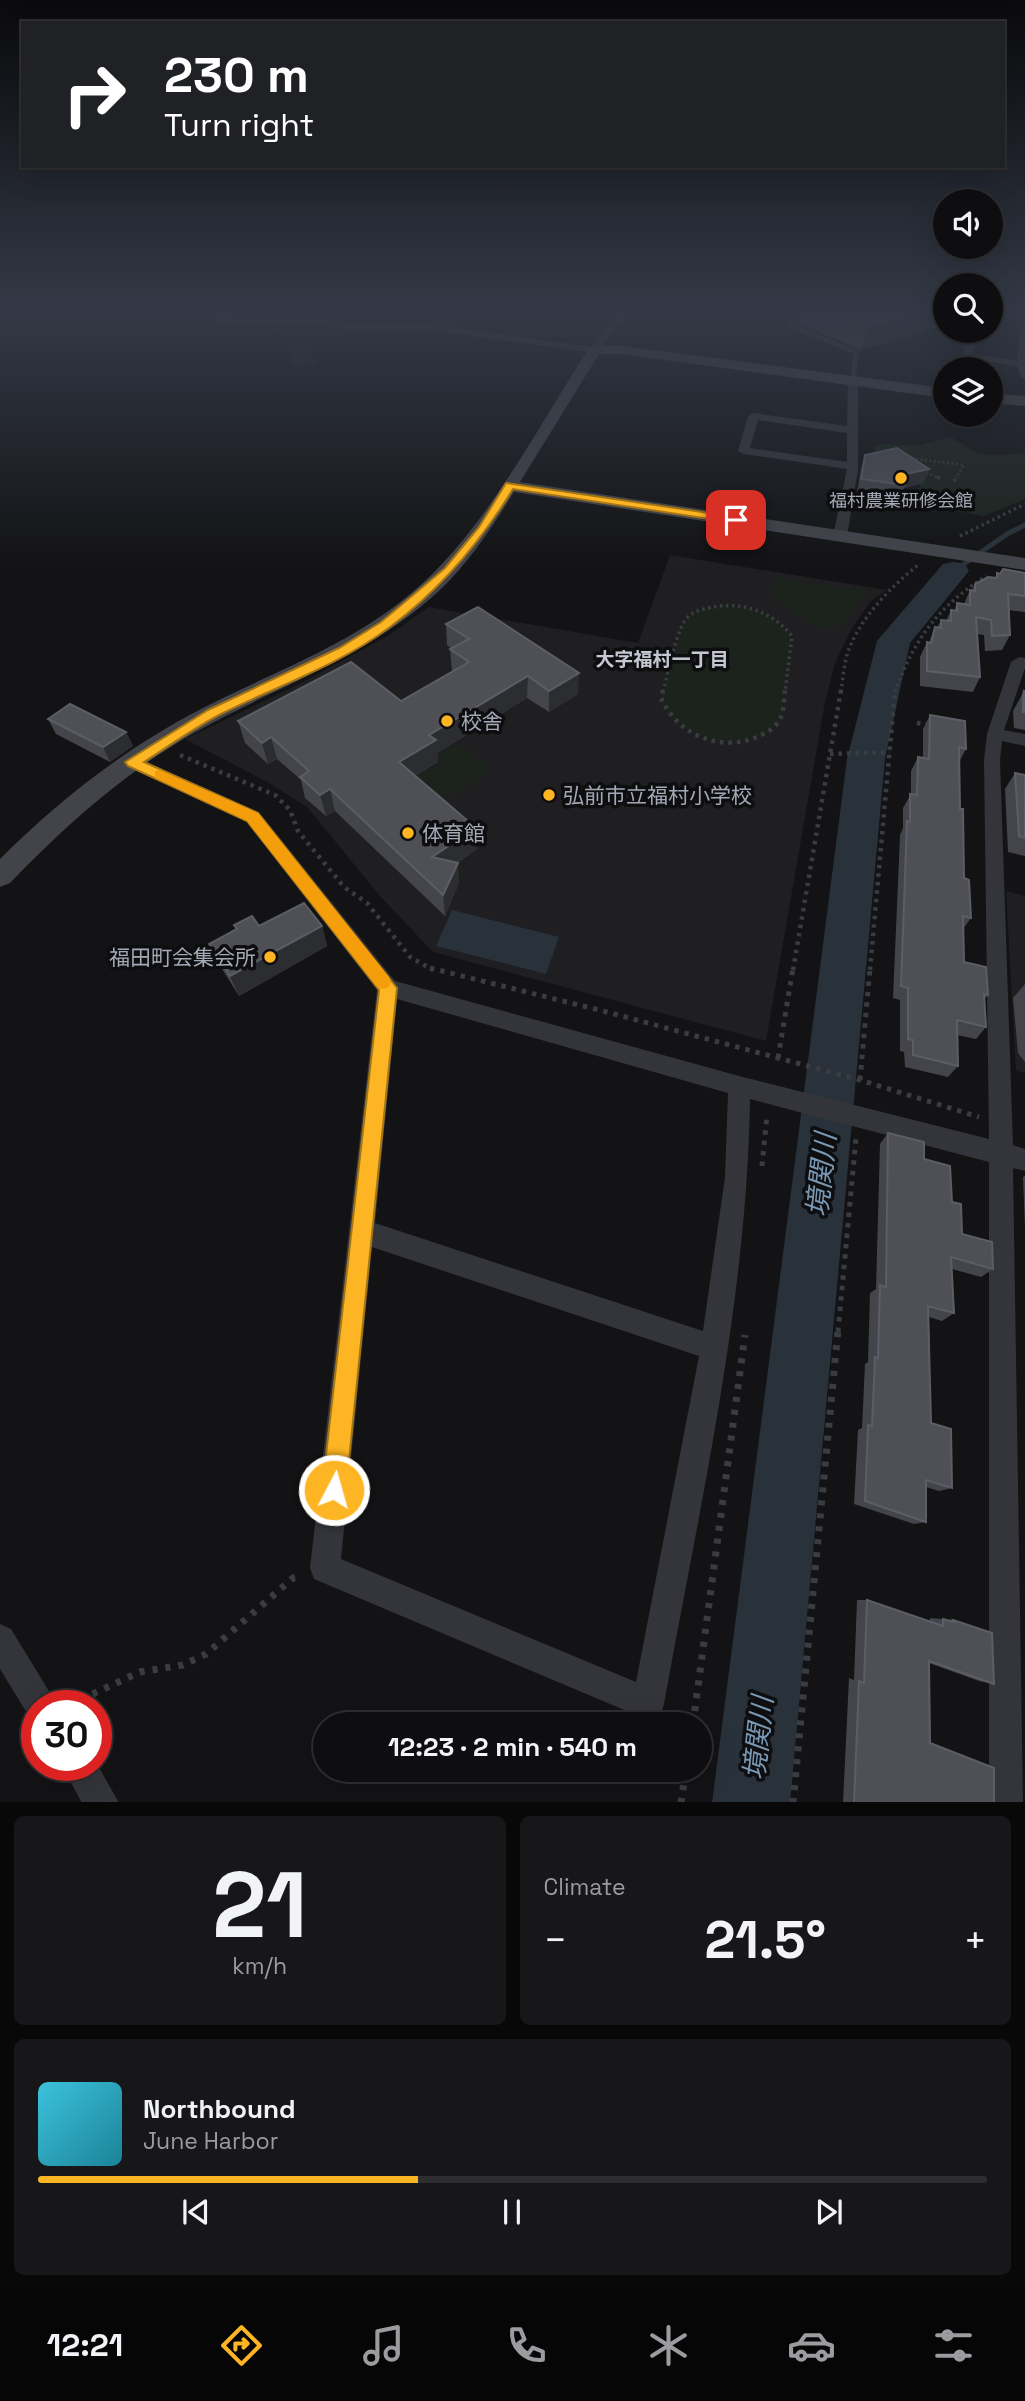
<!DOCTYPE html>
<meta charset="utf-8">
<style>
body{margin:0;font-family:"Space Grotesk","Noto Sans JP",sans-serif;background:#171719;color:#f1f3f6;height:100vh;display:flex;flex-direction:column;font-size:26px;white-space:nowrap}
*{box-sizing:border-box;margin:0}
p{font-size:23px;color:#9b9c9f}
.icon{flex:none;width:38px;height:38px;fill:none;stroke:currentColor;stroke-width:2;stroke-linecap:round;stroke-linejoin:round}
.map{position:relative;height:1802px;overflow:hidden}
.panel{display:flex;flex-direction:column;gap:14px;padding:14px;background:#080809;flex:1}
.panel>*{flex:none}
.top-card{position:absolute;left:21px;top:21px;width:984px;height:147px;border-radius:0px;box-shadow:0 7px 28px #0002,0 0 0 2px #2e2e30;background:#202124;color:#fff;overflow:hidden}
.controls{position:absolute;left:933px;top:189px;display:grid;gap:14px}
.controls a{display:grid;place-items:center;width:70px;height:70px;border-radius:50%;background:#0e0e10;box-shadow:0 7px 28px #0002,0 0 0 2px #2e2e30;font-size:35px}
.speed{position:absolute;left:21px;top:1690px;display:flex;gap:14px;font-size:35px;font-weight:700;text-align:center}
.speed>*{display:grid;place-content:center;width:91px;height:91px;border-radius:50%;background:#0e0e10;box-shadow:0 7px 28px #0002,0 0 0 2px #2e2e30;line-height:1}
.speed .limit{border:10px solid #d22;background:#fff;color:#111}
.pin{position:absolute;display:grid;place-items:center;width:60px;height:60px;color:#fff;margin:-30px;border-radius:14px;box-shadow:0 4px 10px #0006}
.me{position:absolute;width:77px;margin:-38px;rotate:6deg;stroke-linejoin:round;filter:drop-shadow(0 0 5px #0008)}
.turn{display:flex;align-items:center;gap:24px;height:147px;padding:0 28px;font-size:32px}
.turn .icon{width:91px;height:91px;stroke-width:2.5}
.turn b{display:block;font-size:49px;line-height:60px}
.big{font-size:52px;font-weight:600;line-height:1.1}
.panel .tile{flex:1;display:flex;flex-direction:column;justify-content:center;gap:10px;min-width:0;padding:0 24px;border-radius:10px;background:#171719}
.panel .dial{align-items:center;gap:0}
.dial b{font-size:91px;line-height:1}
.song{display:flex;align-items:center;gap:21px}
.cover{width:84px;height:84px;border-radius:10px;background:linear-gradient(135deg,hsl(190 70% 55%),hsl(190 70% 35%))}
.played{height:7px;border-radius:4px;background:linear-gradient(90deg,#feb523 40%,#2e2e30 40%)}
.keys{display:flex;justify-content:space-around;direction:ltr}
.heat{display:flex;justify-content:space-between;align-items:center;font-size:38px;direction:ltr}
.panel .tiles{flex:1;display:grid;gap:14px;grid-template-columns:1fr 1fr}
.tile:last-child{grid-column:span 2}
.trip{position:absolute;left:313px;top:1712px;width:399px;height:70px;border-radius:35px;background:#0e0e10;box-shadow:0 7px 28px #0002,0 0 0 2px #2e2e30;font-weight:600;line-height:70px;text-align:center}
.tab-bar{display:flex;height:112px;justify-content:space-around;align-items:center;background:#060606;color:#9b9c9f}
.tab-bar .icon{width:49px;height:49px}
.tab-bar .active{color:#feb523}
.tab-bar b{font-size:32px;color:#f1f3f6}
.map>svg:first-child{display:block}
.built{fill:#1f1f22}
.green{fill:#1b231c}
.water{fill:#29323a}
.lines{fill:none;stroke-linecap:round;stroke-linejoin:round}
.stream{stroke:#29323a;stroke-width:5}
.river{fill:#29323a;fill-rule:evenodd}
.path-far4{stroke:#3a3c41;stroke-width:2.5;stroke-dasharray:2 2.5;stroke-linecap:butt}
.path-far3{stroke:#3a3c41;stroke-width:3.5;stroke-dasharray:2.5 3.5;stroke-linecap:butt}
.path-far2{stroke:#3a3c41;stroke-width:4.5;stroke-dasharray:3.5 5;stroke-linecap:butt}
.path-far1{stroke:#3a3c41;stroke-width:5;stroke-dasharray:4.5 6;stroke-linecap:butt}
.path{stroke:#3a3c41;stroke-width:7;stroke-dasharray:5 8;stroke-linecap:butt}
.lane{stroke:#34353a;stroke-width:5}
.street{fill:#34353a;fill-rule:evenodd}
.secondary{fill:#42444a;fill-rule:evenodd}
.wall{fill:#44454a}
.shaded-wall{fill:#2c2d30}
.building{fill:#4f5056;stroke:#5c5e65;stroke-width:2}
.route{fill:#feb523;stroke:#a57617;stroke-width:2}
.slow{fill:#f59e0b}
.poi-dot{fill:#feb523;stroke:#0e0e10;stroke-width:2.5}
.labels{text-anchor:middle;dominant-baseline:central;stroke-width:7;stroke-linejoin:round;paint-order:stroke}
.far-poi-label{font-size:18px;fill:#a4a9b6;stroke:#0e0e10}
.far-neighbourhood-label{font-size:19px;font-weight:bold;fill:#c5c8d2;stroke:#0e0e10}
.poi-label{font-size:21px;fill:#a4a9b6;stroke:#0e0e10;text-anchor:start}
.near-water-label{font-size:28px;font-style:italic;fill:#7898b4;stroke:#0e0e10}
</style>
<div class="map">
<svg width="1025" height="1803" viewBox="0 0 1025 1803">
<rect width="100%" height="100%" fill="#131315"/>
<g class="built">
<polygon points="670,555 887,590 871,601 852,628 835,663 825,702 766,1041 433,952 380,896 307,807 269,783 185,739 303,682 389,635 429,607 638,643"/>
<polygon points="1006,891 1025,896 1025,1073 1016,1071"/>
</g>
<g class="green">
<path d="M313,321l9,3 -12,7 12,4 -4,4h4l-12,9 7,16 -23,4 -5,-9 3,-7c-7,-12 -16,-22 -28,-29z"/>
<path d="M950,437c10,4 16,10 24,14 15,7 35,3 51,2v46l-41,17 -62,-12 -8,-5v-8l6,-4 -1,-6 -44,-29 -2,-5 8,-3 37,2z"/>
<path d="M781,577l38,8 53,6c-13,8 -19,21 -30,32 -19,19 -56,-18 -71,-28 -2,-10 2,-14 10,-18z"/>
<path d="M722,604c29,2 53,8 70,32l-11,83c-27,41 -109,25 -120,-21l22,-76 11,-11z"/>
<polygon points="459,743 493,770 435,805 408,781 442,762 436,756"/>
</g>
<polygon class="water" points="452,910 559,937 546,974 436,946"/>
<g class="lines">
<polyline class="stream" points="954,571 1007,534 1025,525"/>
<polygon class="river" points="954,562 965,564 969,571 910,643 885,759 790,1803 712,1803 847,759 877,641 943,564"/>
<g class="path-far4">
<polyline points="135,314 200,317"/>
<polyline points="907,458 964,465 956,478"/>
<polyline points="922,471 940,478"/>
</g>
<g class="path-far3">
<polyline points="937,477 940,478"/>
<polyline points="954,481 957,477"/>
<polyline points="960,536 1025,504"/>
<path d="M663,692c6,-22 10,-48 20,-68 4,-9 12,-13 21,-15 33,-9 66,0 88,27l-7,56"/>
<path d="M841,692c2,-14 3,-30 8,-43 13,-33 42,-62 69,-84"/>
<path d="M895,692c20,-54 42,-84 91,-116"/>
</g>
<g class="path-far2">
<path d="M663,690l-2,8c17,38 62,56 100,37 8,-3 17,-10 20,-18 3,-8 3,-18 4,-27"/>
<polyline points="917,723 931,725"/>
<polyline points="830,754 890,752"/>
<polyline points="180,755 275,795 290,810 298,831 344,887 367,903 410,957 433,970"/>
<polyline points="793,970 841,690"/>
<polyline points="870,970 895,690"/>
</g>
<g class="path-far1">
<polyline points="430,968 603,1011 860,1080 979,1117"/>
<polyline points="778,1058 793,968"/>
<polyline points="860,1080 870,968"/>
<polyline points="762,1166 767,1115"/>
<polyline points="838,1332 856,1138"/>
</g>
<g class="path">
<polyline points="69,1705 140,1672 183,1665 206,1654 293,1578 301,1576"/>
<polyline points="693,1724 745,1335"/>
<polyline points="681,1803 686,1769"/>
<polyline points="793,1803 838,1330"/>
</g>
<polyline class="lane" points="792,314 788,325 856,352 853,382"/>
<g class="street">
<polygon points="616,314 625,314 598,352 595,353 428,330 347,330 314,323 271,325 216,321 211,318 216,315 271,319 314,317 347,324 428,324 592,347"/>
<polygon points="992,314 1025,315 1025,321"/>
<polygon points="1025,327 1025,379 1020,376 1018,367 962,356 968,331 978,331 972,354 1017,361 1020,330"/>
<path d="M853,379l5,3v88l-11,66 -7,4 -7,-4 14,-67 -103,-15 -6,-3 10,-35 5,-3 94,13 1,-44zM758,420l89,13v29l-97,-14z"/>
<path d="M1019,657l6,1v10l-21,62 21,4v12l-23,-5 -2,19 13,385 12,4v22l-12,-3 10,635h-34v-641l-239,-63c-3,203 -50,405 -86,605l-4,12 -12,4 -334,-141 -4,-11 67,-578 -130,-168 -121,-56 -2,-4 2,-4h12l121,54 136,169 344,95 250,63 -5,-379 3,-26 24,-72zM397,999l331,94 -3,84 -22,154 -328,-108zM372,1247l327,109 -63,326 -295,-123z"/>
<polygon points="0,1624 11,1629 58,1706 37,1706 37,1720 30,1718 0,1669"/>
<polygon points="96,1762 119,1803 82,1803 62,1766 96,1766"/>
</g>
<g class="secondary">
<path d="M595,346h26l324,42v10l-324,-44h-22l-79,128 505,76v12l-511,-78c-21,34 -44,69 -73,97 -71,67 -164,97 -247,144 -69,39 -129,93 -184,150l-10,4v-28c60,-60 127,-112 203,-151 72,-37 150,-64 212,-118 71,-61 122,-162 173,-240z"/>
<polygon points="990,393 1025,396 1025,406 990,403"/>
</g>
</g>
<g class="wall">
<polygon points="799,314 945,314 945,325 861,350 797,323"/>
<polygon points="865,455 929,469 923,483 904,488 900,499 857,493 861,469"/>
<polygon points="997,573 1025,573 1025,612 1008,610 1010,635 1002,650 985,651 984,635 977,634 980,677 973,692 920,686 920,657 927,642 929,643 935,627 937,628 941,620 946,621 951,610 954,611 957,603 964,604 970,590 972,590 975,584 995,578"/>
<polygon points="446,624 578,694 549,712 527,698 437,753 438,762 415,776 477,849 457,863 459,883 445,916 335,811 326,816 305,798 301,780 277,759 268,764 245,743 238,721 401,701 452,672 450,649 452,649 447,645"/>
<polygon points="1024,691 1025,692 1025,730 1014,728 1013,711"/>
<polygon points="930,715 966,749 959,762 960,809 964,878 971,918 963,929 964,962 988,995 984,1000 986,1027 976,1039 957,1035 958,1066 948,1077 905,1067 904,1052 900,1051 900,1000 893,998 900,835 903,828 903,808 911,794 911,771 918,757 923,758 923,729"/>
<polygon points="48,719 126,732 133,746 110,762 56,734"/>
<polygon points="1015,773 1025,775 1025,856 1008,852 1005,789"/>
<polygon points="234,925 322,926 327,946 239,996 219,964 209,944 236,930"/>
<polygon points="1025,984 1025,1062 1018,1053 1013,998"/>
<polygon points="888,1133 924,1159 952,1202 962,1234 993,1269 981,1277 952,1269 954,1313 942,1321 929,1317 931,1423 952,1488 939,1491 926,1487 926,1522 914,1524 854,1504 858,1430 862,1428 865,1364 868,1362 870,1293 876,1289 880,1144"/>
<polygon points="1025,1176 1025,1229 1023,1177"/>
<polygon points="857,1600 867,1600 930,1622 930,1618 953,1620 994,1684 979,1681 929,1663 930,1743 994,1803 843,1803 849,1678 854,1680"/>
</g>
<g class="shaded-wall">
<polygon points="908,314 945,314 945,325 861,350 868,326"/>
<polygon points="929,469 923,483 904,488 906,474"/>
<polygon points="579,673 578,694 549,712 549,691"/>
<polygon points="528,676 527,698 437,753 438,762 402,783 399,762 429,735"/>
<polygon points="126,732 133,746 110,762 103,747"/>
<polygon points="271,737 277,759 268,764 262,743"/>
<polygon points="330,789 335,811 326,816 320,795"/>
<polygon points="476,828 477,849 435,877 432,857"/>
<polygon points="458,863 459,883 445,916 443,895"/>
<polygon points="322,926 327,946 239,996 230,976"/>
</g>
<g class="building">
<polygon points="839,314 908,314 868,326"/>
<polygon points="897,448 929,469 906,474 905,485 861,479 865,455"/>
<polygon points="1003,569 1025,573 1025,596 1008,594 1010,635 992,636 991,620 976,617 980,677 927,671 927,642 931,643 935,627 941,628 941,620 951,621 951,610 957,611 957,603 970,605 970,590 975,591 975,584 988,577 997,578 997,573 1000,574"/>
<polygon points="478,607 579,673 549,691 528,676 429,735 436,740 399,762 476,828 432,857 458,863 443,895 330,789 320,795 300,777 309,771 271,737 262,743 238,721 351,662 401,701 469,662 450,649 469,639 446,624"/>
<polygon points="1024,691 1025,692 1025,712 1023,712 1023,695"/>
<polygon points="70,704 126,732 103,747 48,719"/>
<polygon points="930,715 965,721 966,749 959,747 960,809 963,809 964,878 969,880 971,918 963,916 964,962 986,967 988,995 984,994 986,1027 957,1020 958,1066 913,1055 913,1040 908,1039 908,988 901,986 907,821 910,822 910,794 917,795 918,757 929,759"/>
<polygon points="1015,773 1025,775 1025,838 1019,836"/>
<polygon points="304,903 322,926 230,976 209,944 237,929 234,925 252,916 259,926"/>
<polygon points="888,1133 924,1142 924,1159 950,1166 952,1202 961,1204 962,1234 992,1242 993,1269 951,1257 954,1313 928,1306 931,1423 951,1429 952,1488 926,1480 926,1522 865,1501 868,1425 872,1426 875,1357 878,1358 880,1285 886,1287"/>
<polygon points="867,1600 943,1626 943,1619 954,1622 953,1620 992,1633 994,1684 929,1661 930,1743 994,1768 994,1803 854,1803 859,1681 864,1683"/>
</g>
<linearGradient id="sky" x2="0" y2="1"><stop stop-color="#0a0a0c"/><stop offset="0.55" stop-color="#333946"/><stop offset="1" stop-color="#333946" stop-opacity="0"/></linearGradient>
<rect width="1025" height="566" fill="url(#sky)"/>
<path class="route" d="M506,483l230,34 5,3 -5,3 -223,-34c-33,54 -72,100 -123,138 -50,38 -113,59 -169,87 -27,14 -52,32 -77,48l114,51 139,175 -51,502 -4,9 -8,4 -9,-4 -3,-9 57,-500 -132,-169 -119,-55 -3,-4 83,-52 131,-62 42,-26 64,-54 34,-41z"/>
<polygon class="slow" points="160,770 258,813 389,977 391,982 389,987 383,989 377,987 247,821 155,778 155,771"/>
<g class="poi-dot">
<circle cx="901" cy="478" r="7"/>
<circle cx="447" cy="721" r="7"/>
<circle cx="549" cy="795" r="7"/>
<circle cx="408" cy="833" r="7"/>
<circle cx="270" cy="957" r="7"/>
</g>
<g class="labels">
<g class="far-poi-label">
<text x="901" y="500">福村農業研修会館</text>
</g>
<g class="far-neighbourhood-label">
<text x="662" y="659">大字福村一丁目</text>
</g>
<g class="poi-label">
<text x="461" y="721">校舎</text>
<text x="563" y="795">弘前市立福村小学校</text>
<text x="422" y="833">体育館</text>
<text x="256" y="957" text-anchor="end">福田町会集会所</text>
</g>
<g class="near-water-label">
<text transform="translate(821 1175) rotate(-84)">境関川</text>
<text transform="translate(758 1738) rotate(-84)">境関川</text>
</g>
</g>
</svg>
<div class="controls">
<a><svg class="icon" aria-label="sound" viewBox="0 0 24 24"><path d="M4 9h4l5-4v14l-5-4H4zM17 9q2 3 0 6"/></svg></a>
<a><svg class="icon" aria-label="search" viewBox="0 0 24 24"><circle cx="10" cy="10" r="6"/><path d="M15 15l6 6"/></svg></a>
<a><svg class="icon" aria-label="layers" viewBox="0 0 24 24"><path d="M12 4l9 5-9 5-9-5zM3 14l9 5 9-5"/></svg></a>
</div>
<div class="speed"><div class="limit">30</div></div>
<div class="pin" style="left:736px;top:520px;background:#d93025"><svg class="icon" aria-label="arrive" viewBox="0 0 24 24"><path d="M6 21V4h12l-3 4 3 4H6"/></svg></div>
<svg class="me" style="left:334px;top:1490px" viewBox="-20 -20 40 40"><circle r="17" fill="#feb523" stroke="#fff" stroke-width="3"/><path d="M0-11L8 9 0 5-8 9z" fill="#fff"/></svg>
<div class="trip">12:23 · 2 min · 540 m</div>
<div class="top-card">
<div class="turn"><svg class="icon" aria-label="right" viewBox="0 0 24 24"><path d="M7 20v-9h11M14 6l5 5-5 5"/></svg><div><b>230 m</b>Turn right</div></div>
</div>
</div>
<section class="panel">
<div class="tiles">
<div class="tile dial"><b>21</b><p>km/h</p></div>
<div class="tile"><p>Climate</p>
<div class="heat"><a>−</a><b class="big">21.5°</b><a>+</a></div>
</div>
<div class="tile">
<div class="song"><i class="cover"></i><div><b>Northbound</b><p>June Harbor</p></div></div>
<div class="played"></div>
<div class="keys"><svg class="icon" aria-label="previous" viewBox="0 0 24 24"><path d="M18 5L8 12l10 7zM5 5v14"/></svg><svg class="icon" aria-label="pause" viewBox="0 0 24 24"><path d="M8 5v14M16 5v14"/></svg><svg class="icon" aria-label="next" viewBox="0 0 24 24"><path d="M6 5l10 7-10 7zM19 5v14"/></svg></div>
</div>
</div>
</section>
<nav class="tab-bar">
<b>12:21</b>
<svg class="icon active" aria-label="directions" viewBox="0 0 24 24"><path d="M12 3l9 9-9 9-9-9zM9 14v-3h6M13 9l2 2-2 2"/></svg>
<svg class="icon" aria-label="music" viewBox="0 0 24 24"><path d="M9 18V5l10-2v13"/><circle cx="6" cy="18" r="3"/><circle cx="16" cy="16" r="3"/></svg>
<svg class="icon" aria-label="phone" viewBox="0 0 24 24"><path d="M5 4h4l2 5-3 2q2 4 5 5l2-3 5 2v4C11 20 4 13 5 4z"/></svg>
<svg class="icon" aria-label="climate" viewBox="0 0 24 24"><path d="M12 3v18M4 7l16 10M4 17L20 7"/></svg>
<svg class="icon" aria-label="car" viewBox="0 0 24 24"><path d="M5 17H2v-5l4-1 3-4h7l3 4 3 1v5h-3M9 17h6M6 11h13"/><circle cx="7" cy="17" r="2"/><circle cx="17" cy="17" r="2"/></svg>
<svg class="icon" aria-label="filters" viewBox="0 0 24 24"><path d="M4 7h16M4 17h16"/><circle cx="9" cy="7" r="2"/><circle cx="15" cy="17" r="2"/></svg>
</nav>
